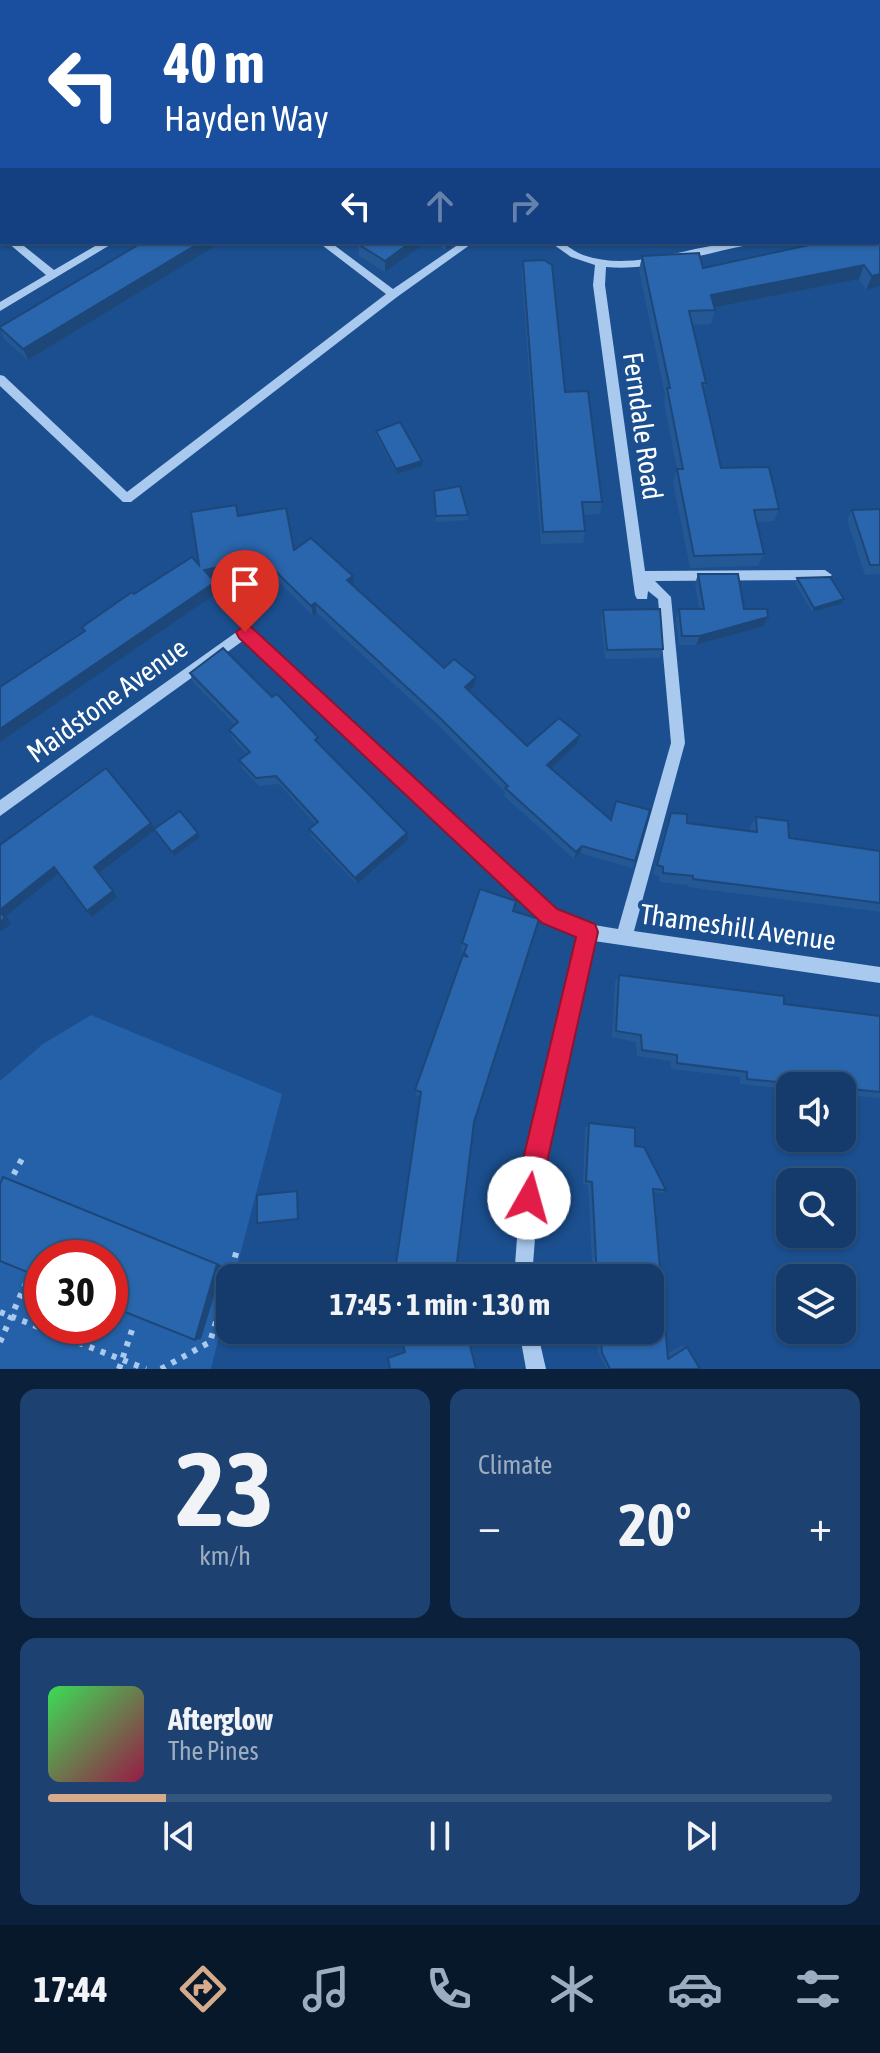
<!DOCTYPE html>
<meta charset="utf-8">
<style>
body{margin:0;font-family:"Asap Condensed",sans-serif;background:#1d4271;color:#f1f3f6;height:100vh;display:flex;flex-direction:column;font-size:30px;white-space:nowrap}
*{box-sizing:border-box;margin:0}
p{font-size:26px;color:#9dadc1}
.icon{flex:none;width:44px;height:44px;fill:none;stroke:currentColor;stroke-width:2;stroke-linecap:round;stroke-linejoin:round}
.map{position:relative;height:1369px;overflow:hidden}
.sheet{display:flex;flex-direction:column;gap:20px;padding:20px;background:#0b203b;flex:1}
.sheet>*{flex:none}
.banner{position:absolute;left:0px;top:0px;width:880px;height:244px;box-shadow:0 2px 6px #0004,0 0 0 2px #33557e;background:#1a4fa0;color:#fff;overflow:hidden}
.tools{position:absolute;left:776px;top:1072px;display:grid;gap:16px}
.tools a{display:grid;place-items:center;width:80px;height:80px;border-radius:16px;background:#143b6b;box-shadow:0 2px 6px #0004,0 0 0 2px #33557e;font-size:40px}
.speed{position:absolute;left:24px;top:1240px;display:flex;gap:16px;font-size:40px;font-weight:700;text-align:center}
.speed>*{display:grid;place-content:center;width:104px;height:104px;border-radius:50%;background:#143b6b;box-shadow:0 2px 6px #0004,0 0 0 2px #33557e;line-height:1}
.speed .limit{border:12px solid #d22;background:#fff;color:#111}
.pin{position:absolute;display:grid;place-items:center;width:68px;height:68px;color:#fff;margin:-82px -34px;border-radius:50% 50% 50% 0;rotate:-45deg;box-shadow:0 0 8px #0007}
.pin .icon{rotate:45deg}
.me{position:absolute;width:88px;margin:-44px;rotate:7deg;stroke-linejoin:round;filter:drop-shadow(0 0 6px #0008)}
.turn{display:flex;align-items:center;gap:28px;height:168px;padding:0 32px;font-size:36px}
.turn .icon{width:104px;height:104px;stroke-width:2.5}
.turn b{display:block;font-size:56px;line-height:68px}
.lanes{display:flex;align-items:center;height:76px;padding:0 32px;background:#0003;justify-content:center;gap:40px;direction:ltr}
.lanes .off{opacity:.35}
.big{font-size:60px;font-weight:700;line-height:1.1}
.sheet .tile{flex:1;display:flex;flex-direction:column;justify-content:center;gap:12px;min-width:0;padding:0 28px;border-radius:16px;background:#1d4271}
.sheet .dial{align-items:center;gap:0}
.dial b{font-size:104px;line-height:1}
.song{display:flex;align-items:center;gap:24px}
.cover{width:96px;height:96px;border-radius:12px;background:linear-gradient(135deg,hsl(130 70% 55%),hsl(340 70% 35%))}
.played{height:8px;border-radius:4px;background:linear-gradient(90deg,#d6ab8b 15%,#33557e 15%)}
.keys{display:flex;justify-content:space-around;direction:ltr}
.heat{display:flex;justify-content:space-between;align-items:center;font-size:44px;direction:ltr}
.sheet .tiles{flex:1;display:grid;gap:20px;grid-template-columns:1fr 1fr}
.tile:last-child{grid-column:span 2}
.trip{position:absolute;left:216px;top:1264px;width:448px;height:80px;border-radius:16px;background:#143b6b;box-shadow:0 2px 6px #0004,0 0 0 2px #33557e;font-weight:700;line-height:80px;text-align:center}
.tab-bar{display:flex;height:128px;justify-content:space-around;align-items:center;background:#08182b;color:#9dadc1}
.tab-bar .icon{width:56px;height:56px}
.tab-bar .current{color:#d6ab8b}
.tab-bar b{font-size:36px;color:#f1f3f6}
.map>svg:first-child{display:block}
.green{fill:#2461a8;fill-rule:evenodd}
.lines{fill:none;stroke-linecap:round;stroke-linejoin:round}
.path{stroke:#a9c9ee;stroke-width:6;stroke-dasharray:5 7;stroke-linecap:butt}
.minor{fill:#a9c9ee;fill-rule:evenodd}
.wall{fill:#245895}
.shaded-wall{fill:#1d4779}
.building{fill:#2a66ad;stroke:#1d4779;stroke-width:2}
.route{fill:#e11d48;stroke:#92132f;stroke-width:2}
.labels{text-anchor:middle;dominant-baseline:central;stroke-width:8;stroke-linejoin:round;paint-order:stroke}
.street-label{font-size:28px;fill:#fff;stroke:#1b4f8f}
</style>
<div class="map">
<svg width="880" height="1369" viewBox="0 0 880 1369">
<rect width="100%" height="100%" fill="#1b4f8f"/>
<path class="green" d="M91,1015l191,79 -48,184h-4v14l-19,77h-211v-288l43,-37zM42,1258h68v68h-68z"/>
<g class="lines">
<g class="path">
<polyline points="8,1185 23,1157"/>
<polyline points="0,1312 146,1369"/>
<polyline points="0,1342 29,1276"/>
<polyline points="119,1369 134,1324"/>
<polyline points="161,1369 210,1342 237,1250"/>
</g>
<g class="minor">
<polygon points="168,0 178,0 179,2 169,2"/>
<polygon points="2,103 2,109 0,110 0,104"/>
<rect x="878" y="211" width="2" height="7"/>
<rect x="0" y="230" width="2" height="7"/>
<polygon points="7,242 19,242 54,270 102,242 115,242 0,311 0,302 46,275"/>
<polygon points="318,242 330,242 393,289 462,242 474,242 397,297 131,502 123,502 0,386 0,375 4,376 127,492 386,294"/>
<path d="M550,242c18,0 18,7 33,13 12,4 25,6 37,6 44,0 85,-19 128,-19l-5,4c-45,9 -90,25 -137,21l-1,18 40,286 180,-1 7,5 -7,5 -170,1 16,16 14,146 -51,188 246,36v16l-286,-42 -54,231 -8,106h-18l8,-106 57,-236 -35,-15 -300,-281 -244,176v-16l245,-174 5,2 306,283 32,13 30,5 53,-186 -13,-144 -10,-8 -1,8h-10l-2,-4 -42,-310 2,-20 -24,-8z"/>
<polygon points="519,1330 537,1330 546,1369 526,1369"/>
</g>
</g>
<g class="wall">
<polygon points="239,0 467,0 463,2 240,2"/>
<polygon points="143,242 222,242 28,360 4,339 0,327"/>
<polygon points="362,242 427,242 385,272 359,256 358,244"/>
<polygon points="434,242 458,242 446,250"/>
<polygon points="878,242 880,286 866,290 859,279 714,308 715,310 711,324 692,325 706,383 704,390 721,468 779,509 774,521 756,522 764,554 758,566 690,568 673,482 677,469 664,402 665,395 639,270 642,256 703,268"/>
<polygon points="523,261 602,502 600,514 583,515 585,531 583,543 541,544 522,274"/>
<polygon points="376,431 422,466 397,474 376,436"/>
<polygon points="434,491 468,515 468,520 436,522"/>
<polygon points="880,509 880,574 865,575 847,520 852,510"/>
<polygon points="239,516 354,586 444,668 476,677 475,686 470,691 527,746 577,744 551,768 610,819 635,861 632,868 580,853 574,859 504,796 505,792 438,725 317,613 313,616 265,568 212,579 215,582 218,592 84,631 82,627 134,594 199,565"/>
<polygon points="698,574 744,609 764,626 696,645 679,645 676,619 679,609 699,609 695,584"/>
<polygon points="797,578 844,599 841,604 812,612 795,583"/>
<polygon points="603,610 663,649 660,658 605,659 601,619"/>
<polygon points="190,673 319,744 408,840 357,884 311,836 309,829 315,824 279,784 259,786 242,768 239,760 247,754 232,738 229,730 235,725 193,682"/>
<polygon points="671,813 687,823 750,831 750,827 756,817 789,838 880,851 880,912 688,887 688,885 659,882 659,876 653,874 667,822"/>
<polygon points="516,901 420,1097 416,1095 415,1090 464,955 464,952 461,951 462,943"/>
<polygon points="619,975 784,1004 880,1016 880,1098 842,1095 842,1086 790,1086 790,1089 740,1084 740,1077 671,1069 671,1061 637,1056 636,1042 612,1037 615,982"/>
<polygon points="589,1123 635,1146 666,1190 661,1193 653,1192 667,1354 681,1346 687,1347 700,1369 607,1369 598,1352 596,1330 650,1330 650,1278 593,1278 588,1185 583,1184 585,1128"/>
</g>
<g class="shaded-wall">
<polygon points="447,0 467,0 463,2 443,2"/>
<polygon points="696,0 714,0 711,2 693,2"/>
<polygon points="880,170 880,184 878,184 878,171"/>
<polygon points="201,242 222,242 28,360 23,349"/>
<polygon points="411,242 427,242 385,272 385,261"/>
<polygon points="446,242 458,242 446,250"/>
<polygon points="864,265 859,279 707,309 711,295"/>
<polygon points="880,274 880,286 866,290 872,276"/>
<polygon points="422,461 422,466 397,474 396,469"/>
<polygon points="262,558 265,568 207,580 204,570"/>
<polygon points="353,576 354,586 347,580"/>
<polygon points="215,582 218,592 0,742 0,729"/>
<polygon points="844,599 841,604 812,612 814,608"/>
<polygon points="315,603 317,613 313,616 311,606"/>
<polygon points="768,617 764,626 696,645 700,636"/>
<polygon points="476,677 475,686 464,696 465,687"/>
<polygon points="580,735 577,744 546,773 547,765"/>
<polygon points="151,823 155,830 99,873 94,867"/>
<polygon points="198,833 200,837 174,856 172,852"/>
<polygon points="407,833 408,840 357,884 355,878"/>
<polygon points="582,846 580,853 574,859 576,852"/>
<polygon points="54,867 59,873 6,916 11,924 0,932 0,910"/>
<polygon points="113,891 117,897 92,917 87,911"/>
<polygon points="3,1177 14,1181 223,1266 201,1339 195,1340"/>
</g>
<g class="building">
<polygon points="256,0 447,0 443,2 259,2"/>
<polygon points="560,0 696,0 693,2 556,2"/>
<polygon points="751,0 880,0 880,93 878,93 878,2 752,2"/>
<polygon points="878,139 880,139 880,170 878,171"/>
<polygon points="878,230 880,230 880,274 872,276 864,265 711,295 715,310 689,311 706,383 702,383 721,468 769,467 779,509 754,510 764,554 694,556 677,469 683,469 667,388 670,388 642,256 699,253 703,268 823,242 878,242"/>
<polygon points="143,242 201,242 23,349 0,328 0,327"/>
<polygon points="362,242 411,242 385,261 358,244"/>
<polygon points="544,260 552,265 565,392 588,391 602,502 582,502 585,531 543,532 523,261"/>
<polygon points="400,422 422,461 396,469 376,431"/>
<polygon points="460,486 468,515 436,516 434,491"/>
<polygon points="236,505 238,516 286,508 294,550 311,538 353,576 347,580 444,668 454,659 476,677 465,687 527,746 559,718 580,735 547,765 611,820 616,801 650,810 635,861 582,846 576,852 505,788 508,786 438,716 315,603 311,606 262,558 204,570 215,582 0,729 0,687 85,631 82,627 132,592 134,594 192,557 199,565 191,512"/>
<polygon points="880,509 880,565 870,565 852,510"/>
<polygon points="698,574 738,574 744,609 767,609 768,617 700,636 682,636 679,609 704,609"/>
<polygon points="830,577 844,599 814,608 797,578"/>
<polygon points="660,609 663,649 607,650 603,610"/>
<polygon points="223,648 272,697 277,694 318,737 315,740 407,833 355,878 309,829 318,822 276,776 256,778 239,760 250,752 229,730 238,722 190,673"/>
<polygon points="106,768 151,823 94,867 113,891 87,911 54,867 0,910 0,845"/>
<polygon points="180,811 198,833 172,852 154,829"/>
<polygon points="671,813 687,814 687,823 757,832 756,817 788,821 789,838 880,851 880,903 693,879 693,876 663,873 663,867 657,865"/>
<polygon points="480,889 516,901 513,911 539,919 474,1122 455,1278 394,1278 421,1092 415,1090 463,955 468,957 464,953 467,945 462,943"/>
<polygon points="0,912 5,918 0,922"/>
<polygon points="619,975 784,996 784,1004 880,1016 880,1092 842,1088 842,1086 819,1086 747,1079 747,1072 677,1063 677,1055 642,1050 641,1035 616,1031"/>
<polygon points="589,1123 635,1128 635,1146 644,1147 666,1190 653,1189 668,1359 687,1347 700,1369 610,1369 602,1353 600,1330 650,1330 650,1278 597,1278 592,1182 586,1181"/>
<polygon points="3,1177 217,1264 195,1340 110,1306 110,1258 42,1258 42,1278 0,1261 0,1184"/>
<polygon points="297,1191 298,1219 257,1223 257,1195"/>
<polygon points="400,1330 466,1330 476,1369 390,1369 388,1358 405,1352"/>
</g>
<polygon class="route" points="245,625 251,627 557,909 595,924 598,932 537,1207 529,1210 521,1207 517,1198 520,1172 576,937 542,923 239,638 236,632"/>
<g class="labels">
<g class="street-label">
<text transform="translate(643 426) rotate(82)">Ferndale Road</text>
<text transform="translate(107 700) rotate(-36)">Maidstone Avenue</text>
<text transform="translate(738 927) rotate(8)">Thameshill Avenue</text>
</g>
</g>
</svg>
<div class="tools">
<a><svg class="icon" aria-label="sound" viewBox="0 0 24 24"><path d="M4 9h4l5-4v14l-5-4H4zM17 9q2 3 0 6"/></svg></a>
<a><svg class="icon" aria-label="search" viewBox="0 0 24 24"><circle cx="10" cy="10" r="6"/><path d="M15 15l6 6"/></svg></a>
<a><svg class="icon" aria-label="layers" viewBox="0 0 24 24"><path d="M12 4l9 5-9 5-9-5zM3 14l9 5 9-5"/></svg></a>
</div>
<div class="speed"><div class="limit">30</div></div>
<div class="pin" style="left:245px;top:632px;background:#d93025"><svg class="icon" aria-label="arrive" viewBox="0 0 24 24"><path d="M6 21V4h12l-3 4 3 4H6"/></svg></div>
<svg class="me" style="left:529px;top:1198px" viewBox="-20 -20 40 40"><circle r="19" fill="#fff"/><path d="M0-13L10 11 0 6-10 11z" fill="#e11d48"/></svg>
<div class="trip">17:45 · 1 min · 130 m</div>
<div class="banner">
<div class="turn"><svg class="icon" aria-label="left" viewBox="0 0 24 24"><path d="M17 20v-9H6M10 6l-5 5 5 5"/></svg><div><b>40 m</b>Hayden Way</div></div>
<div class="lanes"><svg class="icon" aria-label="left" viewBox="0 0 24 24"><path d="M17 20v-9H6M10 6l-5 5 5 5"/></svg><svg class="icon off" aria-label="ahead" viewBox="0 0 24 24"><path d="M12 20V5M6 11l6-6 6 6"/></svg><svg class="icon off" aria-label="right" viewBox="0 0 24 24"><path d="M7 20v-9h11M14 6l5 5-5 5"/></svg></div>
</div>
</div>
<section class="sheet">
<div class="tiles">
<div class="tile dial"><b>23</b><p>km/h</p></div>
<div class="tile"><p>Climate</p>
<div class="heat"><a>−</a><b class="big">20°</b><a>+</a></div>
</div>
<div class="tile">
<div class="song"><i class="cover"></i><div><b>Afterglow</b><p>The Pines</p></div></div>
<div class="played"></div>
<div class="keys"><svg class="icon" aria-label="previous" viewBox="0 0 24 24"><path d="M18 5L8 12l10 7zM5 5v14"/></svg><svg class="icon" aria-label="pause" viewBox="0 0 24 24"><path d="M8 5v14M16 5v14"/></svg><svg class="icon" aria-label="next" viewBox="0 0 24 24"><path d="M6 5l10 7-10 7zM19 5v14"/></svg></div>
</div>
</div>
</section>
<nav class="tab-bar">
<b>17:44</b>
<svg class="icon current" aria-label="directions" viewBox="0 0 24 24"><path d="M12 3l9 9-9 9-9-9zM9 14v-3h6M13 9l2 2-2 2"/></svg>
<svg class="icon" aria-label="music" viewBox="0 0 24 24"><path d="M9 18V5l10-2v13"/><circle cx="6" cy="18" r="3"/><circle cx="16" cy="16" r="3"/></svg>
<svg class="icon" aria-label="phone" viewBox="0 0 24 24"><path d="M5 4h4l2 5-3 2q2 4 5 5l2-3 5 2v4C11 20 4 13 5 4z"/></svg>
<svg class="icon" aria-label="climate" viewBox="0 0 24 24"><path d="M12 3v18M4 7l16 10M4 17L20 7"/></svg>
<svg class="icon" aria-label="car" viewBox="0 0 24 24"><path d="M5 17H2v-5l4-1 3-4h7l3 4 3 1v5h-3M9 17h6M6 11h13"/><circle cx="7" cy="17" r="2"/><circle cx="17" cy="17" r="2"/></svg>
<svg class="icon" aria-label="filters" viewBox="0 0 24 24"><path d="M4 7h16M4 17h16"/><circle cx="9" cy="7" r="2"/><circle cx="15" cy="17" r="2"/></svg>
</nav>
